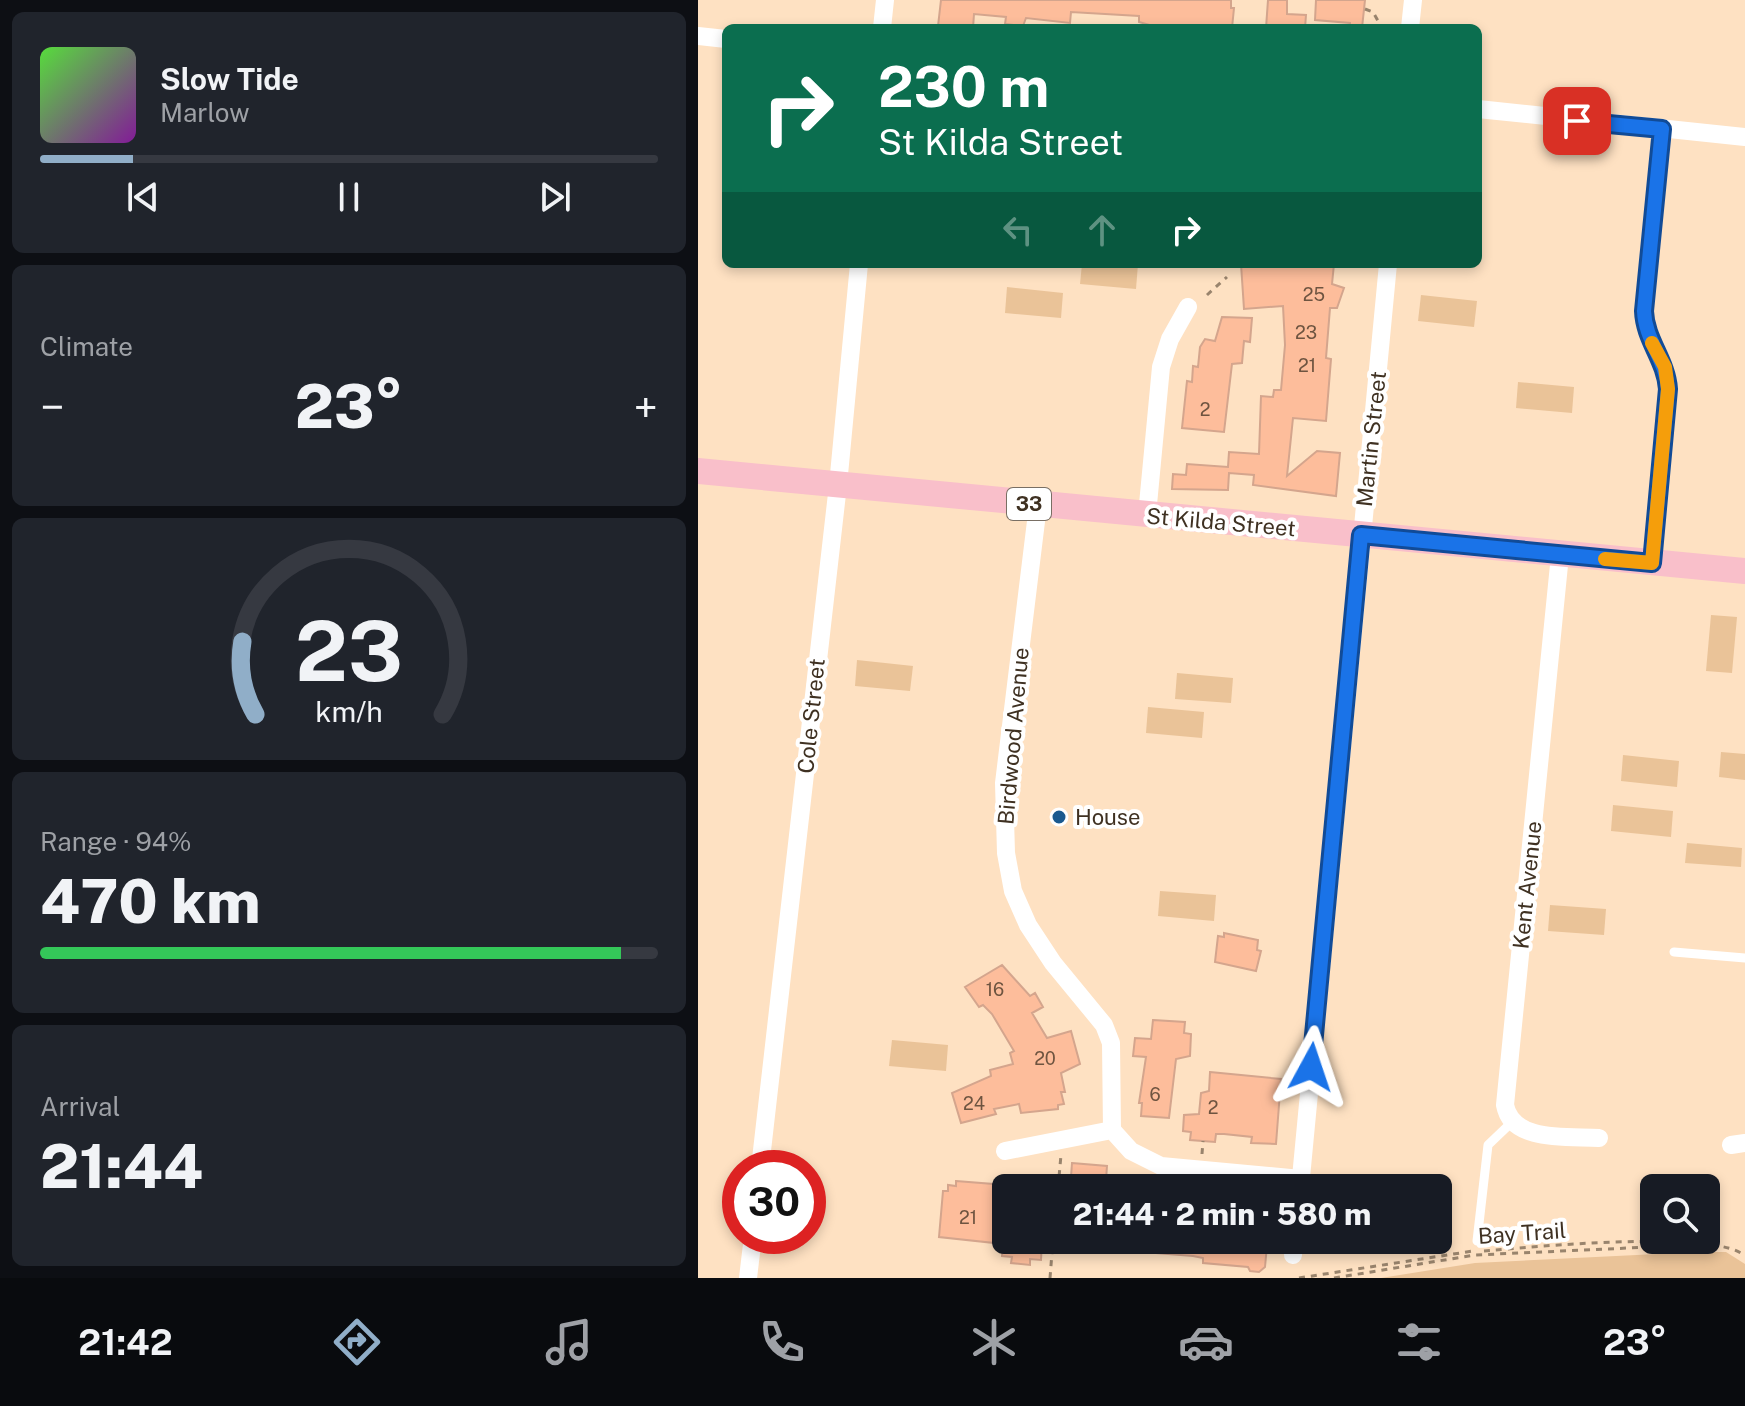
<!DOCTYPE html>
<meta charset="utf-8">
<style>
body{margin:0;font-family:"Public Sans",sans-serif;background:#20242c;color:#f1f3f6;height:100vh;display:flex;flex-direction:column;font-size:30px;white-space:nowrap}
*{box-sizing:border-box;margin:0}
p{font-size:26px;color:#9ea1a6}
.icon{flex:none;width:44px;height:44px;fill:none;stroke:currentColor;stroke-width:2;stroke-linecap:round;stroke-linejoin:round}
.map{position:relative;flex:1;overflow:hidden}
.side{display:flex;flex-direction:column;gap:12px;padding:12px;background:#0d0f14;width:698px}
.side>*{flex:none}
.banner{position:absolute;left:24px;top:24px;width:760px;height:244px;border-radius:12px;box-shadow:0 4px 12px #0003;background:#0b6e4f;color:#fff;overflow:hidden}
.buttons{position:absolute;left:942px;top:1174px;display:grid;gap:16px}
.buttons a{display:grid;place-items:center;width:80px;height:80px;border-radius:12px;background:#171b24;box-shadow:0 4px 12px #0003;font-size:40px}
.speed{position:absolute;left:24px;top:1150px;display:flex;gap:16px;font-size:40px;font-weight:700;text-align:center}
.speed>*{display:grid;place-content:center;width:104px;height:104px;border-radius:50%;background:#171b24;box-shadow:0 4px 12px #0003;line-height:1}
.speed .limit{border:12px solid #d22;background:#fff;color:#111}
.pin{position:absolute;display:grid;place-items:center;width:68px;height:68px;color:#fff;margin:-34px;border-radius:16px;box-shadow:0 4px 12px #0006}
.me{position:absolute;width:88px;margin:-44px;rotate:5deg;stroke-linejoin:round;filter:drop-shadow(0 0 6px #0008)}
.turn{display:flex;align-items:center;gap:28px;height:168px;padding:0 24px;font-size:36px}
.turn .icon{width:104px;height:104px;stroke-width:2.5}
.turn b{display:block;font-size:56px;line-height:68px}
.lanes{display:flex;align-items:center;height:76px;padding:0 24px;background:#0003;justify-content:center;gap:40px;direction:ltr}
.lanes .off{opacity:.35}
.big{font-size:60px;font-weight:800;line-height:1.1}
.side .card{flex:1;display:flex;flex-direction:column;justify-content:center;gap:12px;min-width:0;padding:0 28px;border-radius:12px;background:#20242c}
.side .dial{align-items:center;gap:0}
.dial svg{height:208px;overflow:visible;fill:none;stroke:#363941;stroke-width:7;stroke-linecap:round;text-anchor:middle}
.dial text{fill:#f1f3f6;stroke:none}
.song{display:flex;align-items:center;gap:24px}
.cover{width:96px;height:96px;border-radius:12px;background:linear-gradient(135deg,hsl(110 70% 55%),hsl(290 70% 35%))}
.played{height:8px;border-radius:4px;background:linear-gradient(90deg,#90aec8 15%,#363941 15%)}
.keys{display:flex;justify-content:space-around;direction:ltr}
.heat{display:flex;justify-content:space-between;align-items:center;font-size:44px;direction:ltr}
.charge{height:12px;border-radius:6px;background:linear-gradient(90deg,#34c759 94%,#363941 0)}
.trip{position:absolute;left:294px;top:1174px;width:460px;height:80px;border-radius:12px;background:#171b24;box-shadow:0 4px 12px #0003;font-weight:800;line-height:80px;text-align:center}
.tabs{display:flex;height:128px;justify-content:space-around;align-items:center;background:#090b0e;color:#9ea1a6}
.tabs .icon{width:56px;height:56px}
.tabs .active{color:#90aec8}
.tabs b{font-size:36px;color:#f1f3f6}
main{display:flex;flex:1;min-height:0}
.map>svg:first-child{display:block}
.green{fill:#eac398}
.building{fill:#fdbd9b;stroke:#d4a58d;stroke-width:2}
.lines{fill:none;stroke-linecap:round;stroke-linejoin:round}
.path{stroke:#99846d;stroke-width:3;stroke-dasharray:6 6;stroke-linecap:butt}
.service{stroke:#fff;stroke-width:9}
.minor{stroke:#fff;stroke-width:18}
.primary{stroke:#f9bfca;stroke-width:26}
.route-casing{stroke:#114b97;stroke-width:20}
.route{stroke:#1a73e8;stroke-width:14}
.slow{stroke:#f59e0b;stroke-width:14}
.poi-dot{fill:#1a598f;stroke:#fff;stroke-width:3}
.labels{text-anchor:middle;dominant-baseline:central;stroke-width:8;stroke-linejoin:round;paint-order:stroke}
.number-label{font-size:18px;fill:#6e5440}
.shield{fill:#fff;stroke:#796f64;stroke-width:2}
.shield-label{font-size:20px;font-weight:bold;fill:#3f3122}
.street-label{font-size:22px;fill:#3f3122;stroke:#fff}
.poi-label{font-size:22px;fill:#3f3122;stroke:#fff;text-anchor:start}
</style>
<main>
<section class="side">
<div class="card">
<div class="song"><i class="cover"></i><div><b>Slow Tide</b><p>Marlow</p></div></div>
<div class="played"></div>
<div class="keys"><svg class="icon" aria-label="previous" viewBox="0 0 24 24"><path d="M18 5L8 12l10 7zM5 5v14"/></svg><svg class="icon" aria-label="pause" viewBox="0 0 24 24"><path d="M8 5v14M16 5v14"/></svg><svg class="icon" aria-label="next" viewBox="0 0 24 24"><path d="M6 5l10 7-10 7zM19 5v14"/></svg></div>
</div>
<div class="card"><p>Climate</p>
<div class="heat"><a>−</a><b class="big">23°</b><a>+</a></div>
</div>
<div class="card dial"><svg viewBox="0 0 100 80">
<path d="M14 69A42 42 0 1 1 86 69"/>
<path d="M14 69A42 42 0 0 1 9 41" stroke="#90aec8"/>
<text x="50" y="56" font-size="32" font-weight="700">23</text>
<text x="50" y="72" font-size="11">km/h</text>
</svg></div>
<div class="card"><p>Range · 94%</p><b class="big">470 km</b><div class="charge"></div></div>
<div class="card"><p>Arrival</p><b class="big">21:44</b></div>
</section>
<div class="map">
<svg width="1047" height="1278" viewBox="0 0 1047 1278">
<rect width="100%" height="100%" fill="#fee1c2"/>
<g class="green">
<polygon points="384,264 440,264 438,289 382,284"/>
<polygon points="309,287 365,293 363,318 307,313"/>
<polygon points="723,295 779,301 776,327 720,321"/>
<polygon points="820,382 876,387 874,413 818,408"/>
<polygon points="1013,615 1039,617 1034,673 1008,671"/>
<polygon points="159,660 215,666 212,691 157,686"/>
<polygon points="479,673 535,678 533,703 477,699"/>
<polygon points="450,707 506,712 504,738 448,733"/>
<polygon points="1023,752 1047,754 1047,780 1021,777"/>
<polygon points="925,755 981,761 979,787 923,781"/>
<polygon points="915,805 975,811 973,837 913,831"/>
<polygon points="989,843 1044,848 1043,867 987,863"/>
<polygon points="462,891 518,895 516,921 460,916"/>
<polygon points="852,905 908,909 906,935 850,931"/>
<polygon points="194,1040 250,1045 248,1071 191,1066"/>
<polygon points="1000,1252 1028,1252 1047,1264 1047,1278 683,1278 777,1263"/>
</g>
<g class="building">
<polygon points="243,0 533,0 533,8 536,8 534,28 462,28 441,22 441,16 373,12 372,23 328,18 325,26 307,24 308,17 276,14 275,28 264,28 240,26"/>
<polygon points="570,0 589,0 589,14 608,15 607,28 568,28"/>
<polygon points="618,0 667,0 664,28 652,28 652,23 617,20"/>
<polygon points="543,264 636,264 634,284 646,288 639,308 632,308 628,358 633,359 628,421 595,418 589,476 619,451 642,453 638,496 555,485 556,475 531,473 530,490 474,489 475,474 488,475 489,464 530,467 531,452 561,454 563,396 575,397 576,390 583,390 587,345 585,306 546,309"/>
<polygon points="524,317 554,318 552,342 546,341 544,363 534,364 526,432 484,428 489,381 494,382 495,366 500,367 502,347 507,339 517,341"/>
<polygon points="526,933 560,940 559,950 563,951 558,971 517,962 520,936 526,937"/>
<polygon points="304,965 332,996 337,993 345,1007 334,1013 349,1038 373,1031 382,1064 363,1073 367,1092 363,1092 366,1104 360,1105 360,1109 323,1113 321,1104 296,1109 298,1114 263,1123 254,1093 293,1076 292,1070 315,1064 312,1053 316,1051 294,1014 285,1005 281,1007 267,987"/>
<polygon points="455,1020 487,1022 486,1033 493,1034 492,1056 478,1059 471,1118 443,1116 444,1103 441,1103 448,1057 435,1056 437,1038 453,1039"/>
<polygon points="512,1072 583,1079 578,1144 553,1143 554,1137 526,1134 518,1134 517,1142 492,1140 493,1132 485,1131 486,1115 501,1114 503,1093 511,1091"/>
<polygon points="374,1163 409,1166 408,1180 373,1177"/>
<polygon points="258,1181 308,1185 308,1240 344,1240 343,1260 332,1259 332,1265 313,1263 314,1257 304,1256 305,1244 241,1237 245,1191 250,1191 250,1185 258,1186"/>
<polygon points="409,1240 563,1240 562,1244 569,1245 567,1267 561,1272 552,1271 550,1267 505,1263 505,1258 495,1256 409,1249"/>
</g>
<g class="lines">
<g class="path">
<polyline points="667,9 675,12 684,28"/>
<polyline points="509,295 529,277"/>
<polyline points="504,1154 505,1141"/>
<polyline points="360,1188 363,1155"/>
<path d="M786,1251c46,-4 233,-22 261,5"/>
<polyline points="352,1278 355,1240"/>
<polyline points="601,1278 775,1251"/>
<polyline points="636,1278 777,1255 1018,1244"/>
</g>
<g class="service">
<polyline points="976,952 1047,958"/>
<polyline points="779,1241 790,1145 813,1123"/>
</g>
<g class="minor">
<polyline points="184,28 187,0"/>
<polyline points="712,28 715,0"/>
<polyline points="0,36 28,39"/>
<polyline points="780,109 1047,137"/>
<polyline points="340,505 306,783 308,853 315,891 330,925 355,963 406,1025 413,1043 414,1130"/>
<polyline points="449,515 463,367 472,339 490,307"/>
<path d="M862,555l-55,550c7,38 64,31 94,33"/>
<path d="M954,563l16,-174c-2,-29 -23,-49 -24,-78l18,-182"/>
<polyline points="1033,1145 1047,1143"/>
<polyline points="307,1151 414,1130 433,1151 463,1166 603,1179"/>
<polyline points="62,1168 140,485 161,264"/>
<polyline points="602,1188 690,264"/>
<polyline points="595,1255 596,1240"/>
<polyline points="50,1278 55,1236"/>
</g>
<polyline class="primary" points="0,471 1047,571"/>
</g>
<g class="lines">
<g class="route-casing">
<path id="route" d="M613,1067l50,-532 291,28 16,-174c-2,-29 -23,-49 -24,-78l18,-182 -85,-8"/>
</g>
<use href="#route" class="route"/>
<polyline class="slow" points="907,559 954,563 970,389 967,367 954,343"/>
</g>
<circle class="poi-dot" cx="361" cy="817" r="8"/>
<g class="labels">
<g class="number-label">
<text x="616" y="294">25</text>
<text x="608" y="332">23</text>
<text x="609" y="365">21</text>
<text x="507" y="409">2</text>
<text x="297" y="989">16</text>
<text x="347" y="1058">20</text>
<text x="457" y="1094">6</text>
<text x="276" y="1103">24</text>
<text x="515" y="1107">2</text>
<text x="270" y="1217">21</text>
</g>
<rect class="shield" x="309" y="488" width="44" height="32" rx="6"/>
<g class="shield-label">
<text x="331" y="504">33</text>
</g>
<g class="street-label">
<text transform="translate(673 439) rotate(-84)">Martin Street</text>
<text transform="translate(523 522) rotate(5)">St Kilda Street</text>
<text transform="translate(113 716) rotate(-84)">Cole Street</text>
<text transform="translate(315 736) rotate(-85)">Birdwood Avenue</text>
<text transform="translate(829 885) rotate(-84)">Kent Avenue</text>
<text transform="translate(824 1233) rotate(-4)">Bay Trail</text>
</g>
<g class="poi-label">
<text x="377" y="817">House</text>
</g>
</g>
</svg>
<div class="buttons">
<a><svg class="icon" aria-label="search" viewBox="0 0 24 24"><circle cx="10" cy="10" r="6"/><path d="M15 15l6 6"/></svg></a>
</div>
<div class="speed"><div class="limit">30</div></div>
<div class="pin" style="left:879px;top:121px;background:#d93025"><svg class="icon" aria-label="arrive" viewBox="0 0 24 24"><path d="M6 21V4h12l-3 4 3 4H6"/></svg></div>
<svg class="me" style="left:613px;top:1067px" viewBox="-20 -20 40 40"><path d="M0-17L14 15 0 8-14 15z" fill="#1a73e8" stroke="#fff" stroke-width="4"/></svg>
<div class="trip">21:44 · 2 min · 580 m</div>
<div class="banner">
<div class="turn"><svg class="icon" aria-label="right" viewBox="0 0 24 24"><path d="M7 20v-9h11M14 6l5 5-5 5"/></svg><div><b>230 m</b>St Kilda Street</div></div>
<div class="lanes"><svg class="icon off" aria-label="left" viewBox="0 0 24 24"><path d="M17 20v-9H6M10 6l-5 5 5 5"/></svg><svg class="icon off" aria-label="ahead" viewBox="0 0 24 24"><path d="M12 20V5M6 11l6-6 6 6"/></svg><svg class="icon" aria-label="right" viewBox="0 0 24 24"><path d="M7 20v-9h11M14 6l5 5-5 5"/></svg></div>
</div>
</div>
</main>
<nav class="tabs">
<b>21:42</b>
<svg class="icon active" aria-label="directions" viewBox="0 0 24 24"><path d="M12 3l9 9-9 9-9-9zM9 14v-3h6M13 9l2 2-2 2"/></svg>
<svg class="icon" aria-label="music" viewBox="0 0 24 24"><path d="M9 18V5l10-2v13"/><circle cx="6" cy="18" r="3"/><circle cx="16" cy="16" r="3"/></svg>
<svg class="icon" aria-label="phone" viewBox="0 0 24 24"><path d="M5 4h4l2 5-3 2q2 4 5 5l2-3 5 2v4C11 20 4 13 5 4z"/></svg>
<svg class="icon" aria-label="climate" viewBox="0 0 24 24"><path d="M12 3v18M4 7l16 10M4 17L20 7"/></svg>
<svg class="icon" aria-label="car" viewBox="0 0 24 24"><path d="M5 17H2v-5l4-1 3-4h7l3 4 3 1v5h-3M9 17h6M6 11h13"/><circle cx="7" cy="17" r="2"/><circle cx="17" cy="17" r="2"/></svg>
<svg class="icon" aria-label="filters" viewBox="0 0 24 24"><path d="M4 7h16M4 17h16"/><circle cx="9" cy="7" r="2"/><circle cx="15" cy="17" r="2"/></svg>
<b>23°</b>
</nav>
